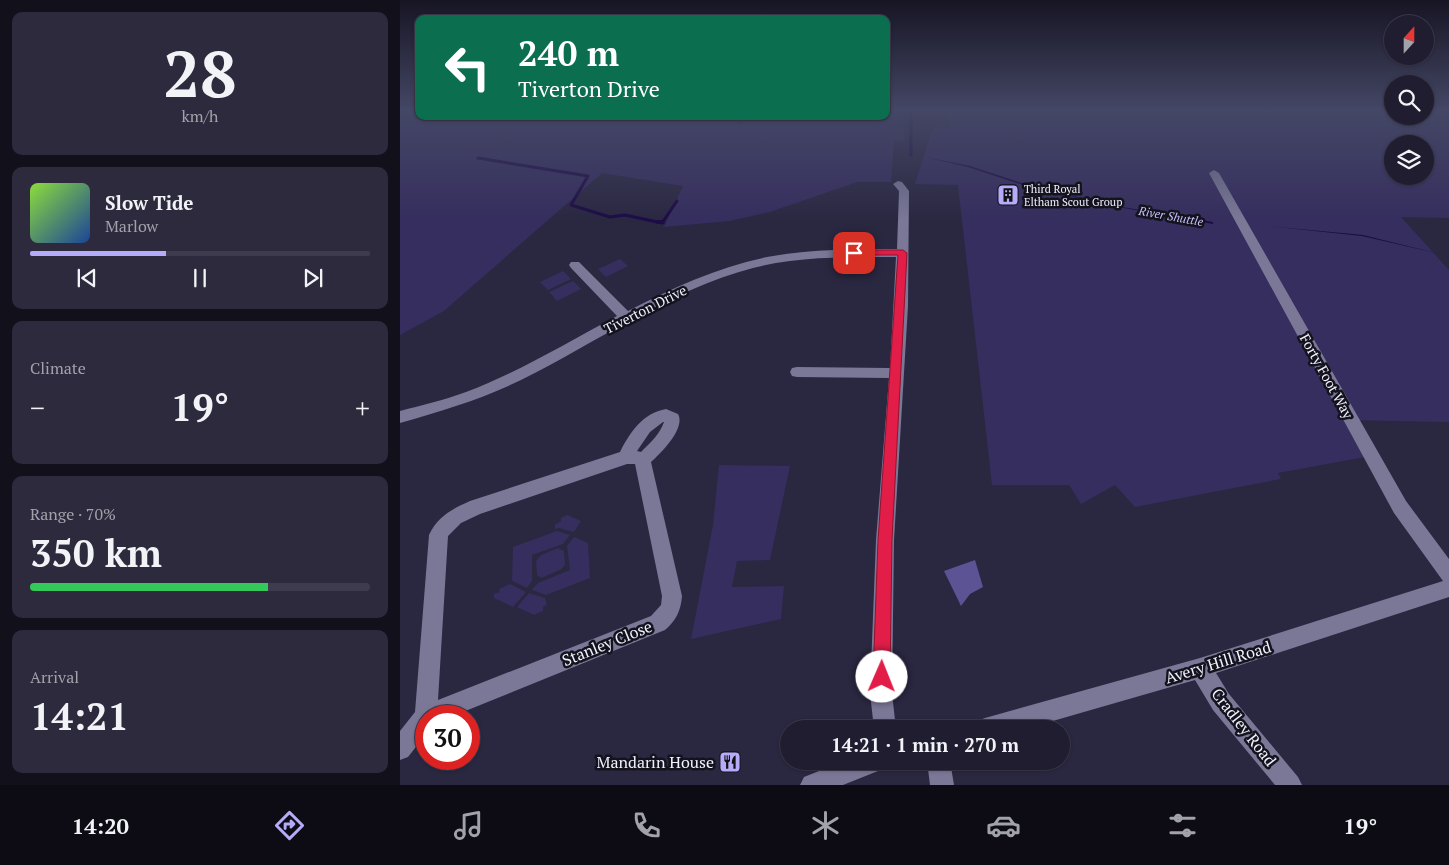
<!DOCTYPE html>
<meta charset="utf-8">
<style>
body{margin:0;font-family:"PT Serif",serif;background:#2d2a3d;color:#f1f3f6;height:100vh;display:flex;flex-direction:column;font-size:19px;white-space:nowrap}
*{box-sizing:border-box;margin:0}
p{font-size:16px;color:#a2a2ab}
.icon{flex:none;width:28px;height:28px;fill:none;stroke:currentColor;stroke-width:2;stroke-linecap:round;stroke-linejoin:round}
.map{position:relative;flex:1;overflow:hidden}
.panel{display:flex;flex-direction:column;gap:12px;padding:12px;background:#12101b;width:400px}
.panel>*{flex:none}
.hud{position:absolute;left:15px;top:15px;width:475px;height:105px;border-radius:10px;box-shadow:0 1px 4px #0004,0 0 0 1px #3d3b4d;background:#0b6e4f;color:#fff;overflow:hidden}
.needle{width:32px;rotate:21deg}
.tools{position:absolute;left:984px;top:15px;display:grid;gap:10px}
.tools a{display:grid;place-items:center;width:50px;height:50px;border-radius:50%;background:#201d31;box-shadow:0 1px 4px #0004,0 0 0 1px #3d3b4d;font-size:25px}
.speed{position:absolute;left:15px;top:705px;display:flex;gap:10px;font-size:25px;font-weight:700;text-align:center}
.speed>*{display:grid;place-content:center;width:65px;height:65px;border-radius:50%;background:#201d31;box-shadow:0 1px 4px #0004,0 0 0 1px #3d3b4d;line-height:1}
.speed .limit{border:8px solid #d22;background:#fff;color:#111}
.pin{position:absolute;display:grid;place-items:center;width:42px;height:42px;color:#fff;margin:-21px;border-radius:10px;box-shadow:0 2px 8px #0006}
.me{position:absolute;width:55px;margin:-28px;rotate:1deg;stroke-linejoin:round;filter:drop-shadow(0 0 4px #0008)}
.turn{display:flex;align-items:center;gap:18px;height:105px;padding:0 20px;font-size:22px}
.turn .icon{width:65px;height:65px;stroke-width:2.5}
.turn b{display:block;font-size:35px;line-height:42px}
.big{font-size:38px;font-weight:600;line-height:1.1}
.panel .card{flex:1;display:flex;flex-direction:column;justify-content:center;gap:8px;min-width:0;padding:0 18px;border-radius:10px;background:#2d2a3d}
.panel .dial{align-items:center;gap:0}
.dial b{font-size:65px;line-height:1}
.song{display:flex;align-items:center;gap:15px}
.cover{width:60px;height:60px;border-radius:8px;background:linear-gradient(135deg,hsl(90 70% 55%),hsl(220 70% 35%))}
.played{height:5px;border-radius:2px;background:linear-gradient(90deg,#b4acf9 40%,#3d3b4d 40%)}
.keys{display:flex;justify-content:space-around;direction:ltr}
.heat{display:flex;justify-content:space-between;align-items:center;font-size:28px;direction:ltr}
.charge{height:8px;border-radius:4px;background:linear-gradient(90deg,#34c759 70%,#3d3b4d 0)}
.trip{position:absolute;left:380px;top:720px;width:290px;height:50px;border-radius:25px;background:#201d31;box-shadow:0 1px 4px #0004,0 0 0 1px #3d3b4d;font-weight:600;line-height:50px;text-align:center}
.tabs{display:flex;height:80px;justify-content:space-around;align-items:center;background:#0d0c14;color:#a2a2ab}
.tabs .icon{width:35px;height:35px}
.tabs .selected{color:#b4acf9}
.tabs b{font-size:22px;color:#f1f3f6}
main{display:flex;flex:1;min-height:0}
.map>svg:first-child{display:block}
.green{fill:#352e5e;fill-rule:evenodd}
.forest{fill:#5c5394}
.water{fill:#1d0c47}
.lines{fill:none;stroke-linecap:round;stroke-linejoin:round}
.stream-far1{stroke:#1d0c47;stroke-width:3}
.stream{stroke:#1d0c47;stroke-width:4}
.minor{fill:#7b7897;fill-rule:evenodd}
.route{fill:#e11d48;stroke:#92132f}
.labels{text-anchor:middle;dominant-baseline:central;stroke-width:5;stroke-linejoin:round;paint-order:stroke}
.far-poi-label{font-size:11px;fill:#f1f0fe;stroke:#13121d;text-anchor:start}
.far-water-label{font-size:12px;font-style:italic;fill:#c5c1fa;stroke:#13121d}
.street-label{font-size:14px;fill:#f1f0fe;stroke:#13121d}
.near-street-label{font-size:16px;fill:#f1f0fe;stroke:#13121d}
.near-poi-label{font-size:16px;fill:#f1f0fe;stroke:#13121d;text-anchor:end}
</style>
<main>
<section class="panel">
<div class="card dial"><b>28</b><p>km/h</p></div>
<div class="card">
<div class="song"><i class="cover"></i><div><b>Slow Tide</b><p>Marlow</p></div></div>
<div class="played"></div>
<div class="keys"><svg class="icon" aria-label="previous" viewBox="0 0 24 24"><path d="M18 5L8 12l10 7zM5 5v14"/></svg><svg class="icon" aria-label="pause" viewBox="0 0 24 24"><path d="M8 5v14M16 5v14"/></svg><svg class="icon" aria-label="next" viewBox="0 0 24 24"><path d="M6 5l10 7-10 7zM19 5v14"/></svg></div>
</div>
<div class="card"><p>Climate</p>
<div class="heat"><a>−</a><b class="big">19°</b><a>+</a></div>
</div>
<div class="card"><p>Range · 70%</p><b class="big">350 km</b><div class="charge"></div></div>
<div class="card"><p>Arrival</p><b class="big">14:21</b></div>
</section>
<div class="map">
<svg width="1049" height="785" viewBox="0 0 1049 785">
<rect width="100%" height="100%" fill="#2a2741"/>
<g class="green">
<polygon points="0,110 19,110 19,116 320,116 342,126 342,118 336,116 486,116 486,110 502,110 505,141 494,142 491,182 457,182 370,212 330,221 264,227 283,186 202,173 44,311 0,335"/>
<path d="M548,110h444v6h33v-6h24v108l-48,-1 48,53v152l-104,-2 20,37 -87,16 3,6 -146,28 -20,-22 -34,19 -12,-19h-77l-34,-300 -43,-1 18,-57 17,-1zM992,144h33v32h-33z"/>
<polygon points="220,259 228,266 206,277 198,269"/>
<polygon points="163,271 171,279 148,290 140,282"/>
<polygon points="173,281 181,289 157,301 149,292"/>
<polygon points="319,465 390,466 370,560 337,561 332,587 384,586 381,619 291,639 313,525"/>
<polygon points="167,515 181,521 174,532 159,528 155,529 155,525 161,521 161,518"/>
<polygon points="157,531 170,535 163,544 132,555 132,581 127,588 112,581 113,547"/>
<polygon points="174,537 188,543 190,578 146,595 132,590 138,583 170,570 167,546"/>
<polygon points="158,548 164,551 165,565 160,570 141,578 137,575 136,561 141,555"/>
<polygon points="110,584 126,592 113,607 94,598 94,594 100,592 99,589"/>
<polygon points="129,593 145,598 147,605 143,607 143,611 134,615 117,607"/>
</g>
<polygon class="forest" points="575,560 583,587 570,594 561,606 544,571"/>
<g class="water">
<polygon points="525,157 570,166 631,186 716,206 813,222 813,224 718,207 666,195 629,187 568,167"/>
<polygon points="857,225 963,235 1040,254 962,236"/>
</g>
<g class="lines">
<g class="stream-far1">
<polyline points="511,110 511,155"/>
<polyline points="78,158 188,176 171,205 210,217 225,215 262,223 277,201"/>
</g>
<polyline class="stream" points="258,222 263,222"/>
<g class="minor">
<polygon points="814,170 819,173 1006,501 1049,559 1049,597 816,673 829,694 898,777 902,785 875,785 813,710 795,680 625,729 574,729 577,721 585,718 800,658 1043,581 994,513 809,173"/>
<path d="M498,181l4,1 7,9 -1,115 -14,234 -2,153 4,36h-22l-4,-36 6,-153 13,-162 -92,-1 -5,-1 -2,-4 2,-4 5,-1 93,1 6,-111c-47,0 -97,-1 -143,11 -84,22 -155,74 -232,112 -39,19 -79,31 -121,43v-12c22,-6 45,-11 66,-19 53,-20 102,-50 151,-76l-46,-48 -2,-3 2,-3h8l49,49c44,-23 90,-44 139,-54 42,-8 86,-8 130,-8l2,-58 -6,-7z"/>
<path d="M266,409l12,5c8,14 -17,39 -27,48l31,134c-1,14 -6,25 -17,34l-212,86h-27v18l-18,23 -8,3v-29l15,-19 14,-177c8,-18 23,-26 41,-34l150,-49c10,-20 23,-39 46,-43zM263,422h1c-4,12 -14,21 -23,30l-4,-1 13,-19zM227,464h8l27,132 -1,9 -10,11 -213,84 10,-164 13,-13 19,-9z"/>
<polygon points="444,761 486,761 483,769 443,785 400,785 404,777"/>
<polygon points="527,761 550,761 554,785 530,785"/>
</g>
</g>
<linearGradient id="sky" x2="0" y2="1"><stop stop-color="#171524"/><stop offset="0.5" stop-color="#444765"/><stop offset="1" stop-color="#444765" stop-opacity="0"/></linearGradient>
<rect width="1049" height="220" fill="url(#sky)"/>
<polygon class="route" points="454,250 503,250 507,253 492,540 490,677 487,683 482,685 476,683 473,677 478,540 498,255 450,255 450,251"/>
<defs>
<g id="building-square" transform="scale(1.125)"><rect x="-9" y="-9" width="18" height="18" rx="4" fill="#b4acf9" stroke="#13121d"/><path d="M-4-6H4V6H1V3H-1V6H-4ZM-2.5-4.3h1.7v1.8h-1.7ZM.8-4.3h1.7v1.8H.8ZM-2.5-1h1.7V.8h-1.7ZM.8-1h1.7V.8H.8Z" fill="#111"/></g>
<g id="restaurant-square" transform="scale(1.125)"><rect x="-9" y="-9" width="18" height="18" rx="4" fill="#b4acf9" stroke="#13121d"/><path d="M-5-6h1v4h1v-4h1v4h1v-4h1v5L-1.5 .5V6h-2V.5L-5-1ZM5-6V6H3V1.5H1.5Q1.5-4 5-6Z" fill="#111"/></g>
</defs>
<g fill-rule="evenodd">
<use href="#building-square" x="608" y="195"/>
<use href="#restaurant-square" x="330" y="762"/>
</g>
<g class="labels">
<g class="far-poi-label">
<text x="624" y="189">Third Royal<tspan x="624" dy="13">Eltham Scout Group</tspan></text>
</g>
<g class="far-water-label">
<text transform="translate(771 216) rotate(10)">River Shuttle</text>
</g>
<g class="street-label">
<text transform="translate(245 309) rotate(-27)">Tiverton Drive</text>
<text transform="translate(927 376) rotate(61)">Forty Foot Way</text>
</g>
<g class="near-street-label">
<text transform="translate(207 643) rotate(-22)">Stanley Close</text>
<text transform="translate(818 662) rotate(-17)">Avery Hill Road</text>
<text transform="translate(844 727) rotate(52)">Cradley Road</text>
</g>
<g class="near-poi-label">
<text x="314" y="762">Mandarin House</text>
</g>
</g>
</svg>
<div class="tools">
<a><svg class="needle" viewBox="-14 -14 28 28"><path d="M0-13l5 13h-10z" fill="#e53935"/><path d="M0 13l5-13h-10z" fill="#a2a2ab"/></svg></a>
<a><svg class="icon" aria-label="search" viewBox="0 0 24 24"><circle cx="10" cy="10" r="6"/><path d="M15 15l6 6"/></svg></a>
<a><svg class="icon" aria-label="layers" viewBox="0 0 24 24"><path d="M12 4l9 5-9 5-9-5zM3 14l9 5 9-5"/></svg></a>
</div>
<div class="speed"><div class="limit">30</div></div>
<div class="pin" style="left:454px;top:253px;background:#d93025"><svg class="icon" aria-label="arrive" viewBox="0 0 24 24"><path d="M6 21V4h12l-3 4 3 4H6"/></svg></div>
<svg class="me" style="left:482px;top:677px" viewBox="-20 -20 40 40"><circle r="19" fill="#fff"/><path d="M0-13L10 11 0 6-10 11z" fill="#e11d48"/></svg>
<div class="trip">14:21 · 1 min · 270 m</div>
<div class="hud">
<div class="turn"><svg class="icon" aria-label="left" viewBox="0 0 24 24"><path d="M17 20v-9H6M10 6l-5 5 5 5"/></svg><div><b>240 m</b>Tiverton Drive</div></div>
</div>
</div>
</main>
<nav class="tabs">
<b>14:20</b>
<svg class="icon selected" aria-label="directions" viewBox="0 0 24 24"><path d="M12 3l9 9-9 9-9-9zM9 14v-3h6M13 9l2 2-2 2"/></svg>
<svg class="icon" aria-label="music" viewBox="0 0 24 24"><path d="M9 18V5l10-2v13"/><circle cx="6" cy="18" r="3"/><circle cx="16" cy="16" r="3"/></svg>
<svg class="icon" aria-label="phone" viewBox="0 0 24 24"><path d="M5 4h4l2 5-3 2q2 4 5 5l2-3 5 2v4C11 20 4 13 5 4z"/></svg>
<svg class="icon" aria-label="climate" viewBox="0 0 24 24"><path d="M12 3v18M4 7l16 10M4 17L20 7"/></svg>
<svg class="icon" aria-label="car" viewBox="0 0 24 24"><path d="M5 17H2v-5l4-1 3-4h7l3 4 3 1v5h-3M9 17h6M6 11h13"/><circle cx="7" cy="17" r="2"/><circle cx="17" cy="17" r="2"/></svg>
<svg class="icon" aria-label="filters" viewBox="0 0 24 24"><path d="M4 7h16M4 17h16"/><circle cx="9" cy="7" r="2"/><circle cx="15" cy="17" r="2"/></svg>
<b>19°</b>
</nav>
